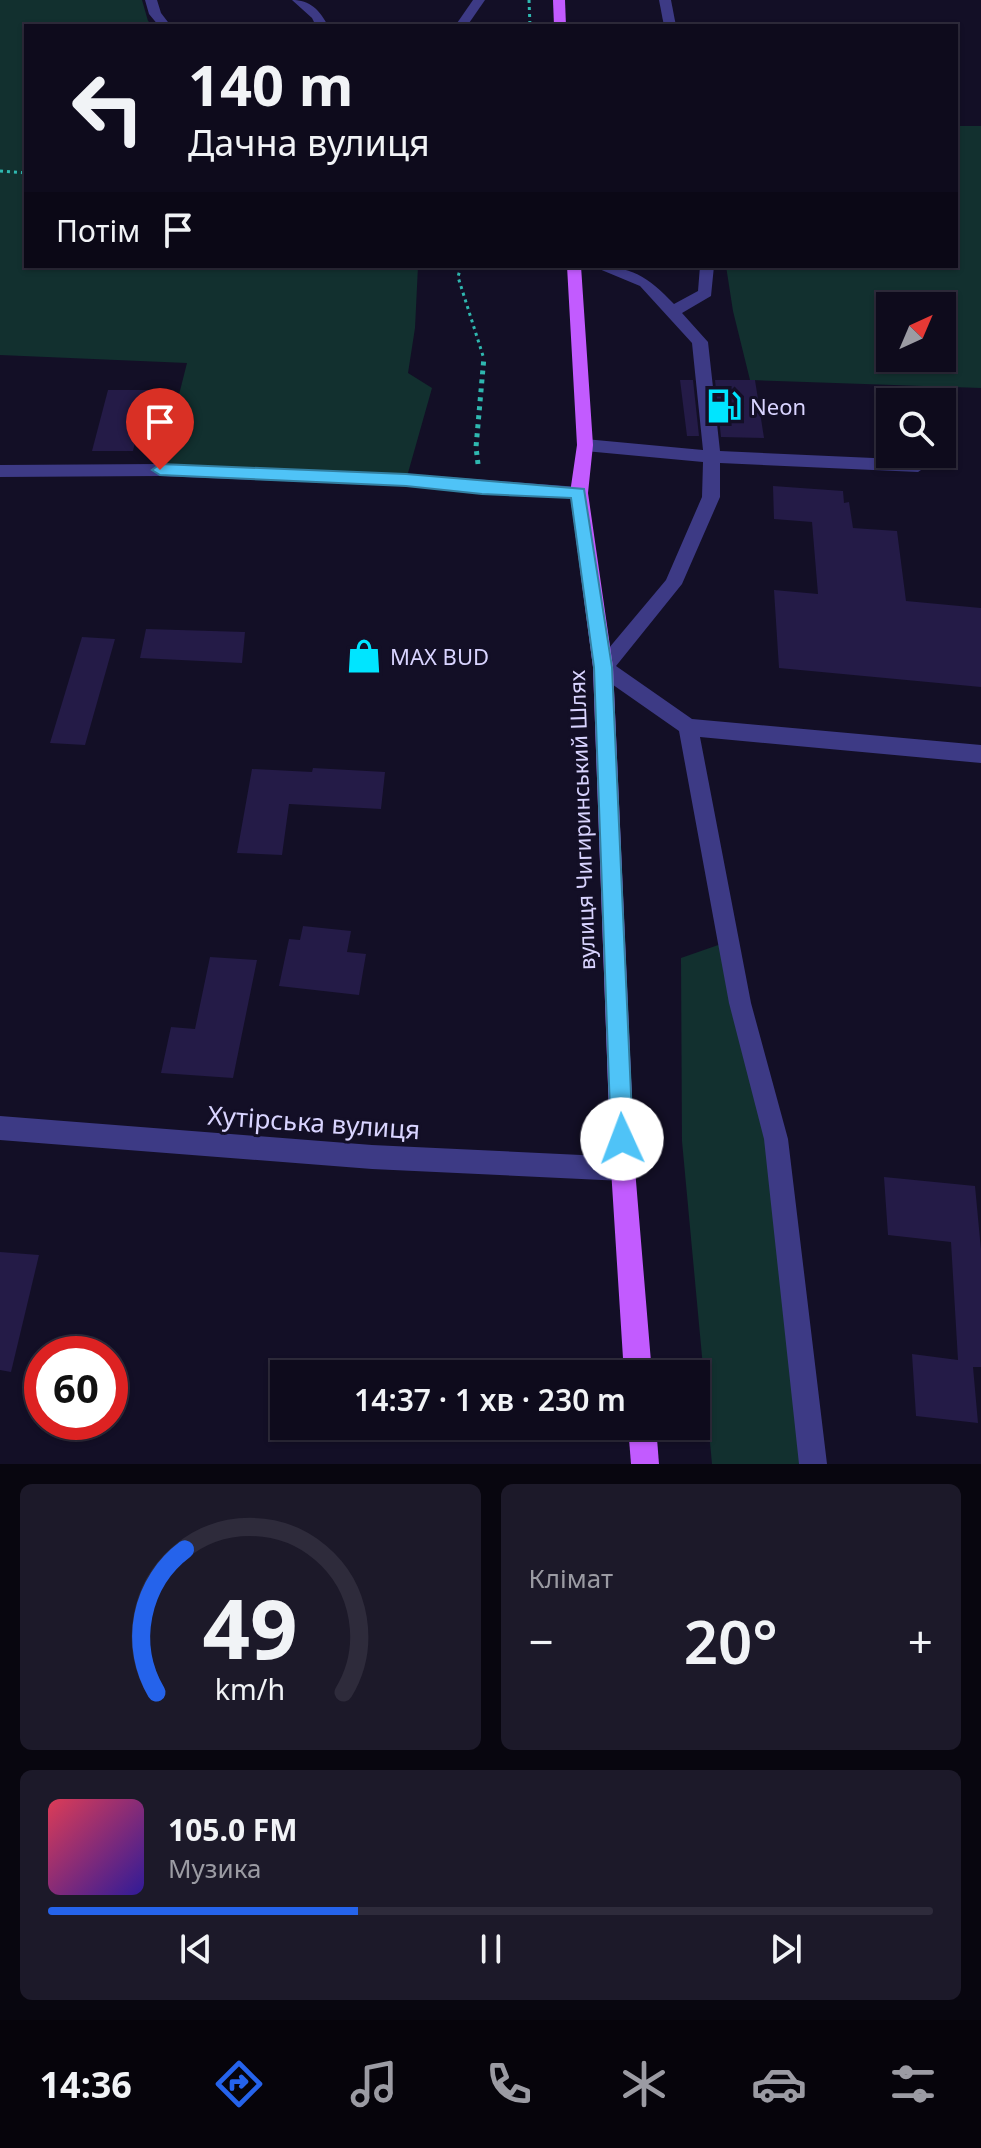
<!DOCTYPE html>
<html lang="uk">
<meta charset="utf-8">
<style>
body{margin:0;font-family:"Noto Sans",sans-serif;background:#1c1929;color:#f1f3f6;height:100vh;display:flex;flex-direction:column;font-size:30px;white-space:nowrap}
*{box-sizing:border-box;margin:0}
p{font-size:26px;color:#9b9ba3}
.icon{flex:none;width:44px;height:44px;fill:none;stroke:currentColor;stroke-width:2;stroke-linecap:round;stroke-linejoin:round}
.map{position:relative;height:1464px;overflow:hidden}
.sheet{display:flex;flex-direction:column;gap:20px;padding:20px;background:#08060f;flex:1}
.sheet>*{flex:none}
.guide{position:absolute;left:24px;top:24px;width:934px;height:244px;border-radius:0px;box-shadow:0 2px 6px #0004,0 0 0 2px #2e2b3b;background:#0e0b1c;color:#f1f3f6;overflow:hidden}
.needle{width:52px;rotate:44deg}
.fabs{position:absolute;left:876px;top:292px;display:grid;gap:16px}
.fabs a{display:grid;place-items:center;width:80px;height:80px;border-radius:0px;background:#0e0b1c;box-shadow:0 2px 6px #0004,0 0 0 2px #2e2b3b;font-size:40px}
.speed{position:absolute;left:24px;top:1336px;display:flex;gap:16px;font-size:40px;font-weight:700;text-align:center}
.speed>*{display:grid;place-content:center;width:104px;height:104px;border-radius:50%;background:#0e0b1c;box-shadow:0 2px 6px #0004,0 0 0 2px #2e2b3b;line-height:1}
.speed .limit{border:12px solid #d22;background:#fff;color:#111}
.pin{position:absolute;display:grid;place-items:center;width:68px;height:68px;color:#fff;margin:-82px -34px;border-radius:50% 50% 50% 0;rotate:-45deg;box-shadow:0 0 8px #0007}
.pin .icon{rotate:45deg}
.me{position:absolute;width:88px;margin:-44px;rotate:358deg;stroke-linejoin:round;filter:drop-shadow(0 0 6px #0008)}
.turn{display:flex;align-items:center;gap:28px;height:168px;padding:0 32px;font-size:36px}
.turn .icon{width:104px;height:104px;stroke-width:2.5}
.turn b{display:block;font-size:56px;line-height:68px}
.then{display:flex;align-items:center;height:76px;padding:0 32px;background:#0003;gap:16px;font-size:30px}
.big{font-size:60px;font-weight:600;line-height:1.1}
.sheet .widget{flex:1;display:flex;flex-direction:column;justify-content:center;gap:12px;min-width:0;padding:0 28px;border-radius:12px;background:#1c1929}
.sheet .dial{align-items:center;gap:0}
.dial svg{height:208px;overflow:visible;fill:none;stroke:#2e2b3b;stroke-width:7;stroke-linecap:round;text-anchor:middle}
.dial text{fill:#f1f3f6;stroke:none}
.song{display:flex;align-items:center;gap:24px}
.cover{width:96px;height:96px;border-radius:12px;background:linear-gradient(135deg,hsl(350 70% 55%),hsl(250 70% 35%))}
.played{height:8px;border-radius:4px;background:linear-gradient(90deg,#2563eb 35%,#2e2b3b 35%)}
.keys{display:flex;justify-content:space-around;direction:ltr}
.heat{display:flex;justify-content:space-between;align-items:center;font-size:44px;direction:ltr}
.sheet .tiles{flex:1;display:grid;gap:20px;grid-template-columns:1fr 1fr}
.widget:last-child{grid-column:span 2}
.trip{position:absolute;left:270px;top:1360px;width:440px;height:80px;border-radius:0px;background:#0e0b1c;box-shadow:0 2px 6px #0004,0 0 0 2px #2e2b3b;font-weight:600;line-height:80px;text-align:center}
.dock{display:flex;height:128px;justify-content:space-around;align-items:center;background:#06040b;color:#9b9ba3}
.dock .icon{width:56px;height:56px}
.dock .current{color:#2563eb}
.dock b{font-size:36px;color:#f1f3f6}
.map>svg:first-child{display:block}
.green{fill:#12302f;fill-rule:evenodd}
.building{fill:#241b47}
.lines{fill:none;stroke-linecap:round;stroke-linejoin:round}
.path-far1{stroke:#2fb8b0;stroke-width:3;stroke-dasharray:3 4;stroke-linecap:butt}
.path{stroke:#2fb8b0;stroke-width:5;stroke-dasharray:4 5;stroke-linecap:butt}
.minor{fill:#3d3a85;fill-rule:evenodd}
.major{fill:#c25bff;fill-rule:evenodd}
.route{fill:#4fc3f7;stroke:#337fa1;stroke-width:2}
.labels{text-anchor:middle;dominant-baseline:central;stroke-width:6;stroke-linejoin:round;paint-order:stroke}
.poi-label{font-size:22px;fill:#d9d4ff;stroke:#130f26;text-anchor:start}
.street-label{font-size:22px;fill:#d9d4ff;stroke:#130f26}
.near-street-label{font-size:26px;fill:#d9d4ff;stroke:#130f26}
</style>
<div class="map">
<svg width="981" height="1464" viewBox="0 0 981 1464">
<rect width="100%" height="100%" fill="#130f26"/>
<g class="green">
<polygon points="0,0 142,0 148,21 154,26 26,26 26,266 418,266 415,328 408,373 432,388 406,480 160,470 187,363 0,355"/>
<path d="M956,126h25v262l-231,-8 -17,-69 -7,-45h230zM890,306h52v52h-52z"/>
<polygon points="724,943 766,1087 802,1464 712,1464 682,1141 681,958"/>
</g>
<g class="building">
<polygon points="680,380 693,380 699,436 687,436"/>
<polygon points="715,380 755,380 764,438 721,437"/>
<polygon points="108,390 147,390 133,451 92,451"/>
<polygon points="773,486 843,491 844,503 849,502 853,528 897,531 906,601 981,608 981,687 779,668 774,590 818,594 812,522 774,519"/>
<polygon points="146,629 245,632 242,663 140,658"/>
<polygon points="82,637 115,639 85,745 50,743"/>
<polygon points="313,768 385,772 381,809 289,804 282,855 237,853 252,769 312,772"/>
<polygon points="303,926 351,931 347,952 366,954 359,995 279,986 289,939 300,940"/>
<polygon points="210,957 257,960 233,1078 161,1073 171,1027 195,1029"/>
<polygon points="884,1177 975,1186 981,1250 981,1367 973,1367 978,1423 916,1416 912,1354 958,1360 951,1242 888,1235"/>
<polygon points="0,1252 39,1255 11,1372 0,1370"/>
</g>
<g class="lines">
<g class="path-far1">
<polyline points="529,0 530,26"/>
<polyline points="0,171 26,173"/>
<polyline points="461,266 458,277 484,359"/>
</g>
<polyline class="path" points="478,464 476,447 484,357"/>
<g class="minor">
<polygon points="145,0 157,0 161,13 171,26 159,26 149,14"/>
<path d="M292,0c18,0 28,10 36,26h-12l-4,-8z"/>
<polygon points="473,0 485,0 467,26 455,26"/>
<polygon points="659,0 671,0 676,26 664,26"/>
<path d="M592,266c40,0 55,10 82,38l24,-13 2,-25h14l-3,30 -29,17 26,29 12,109 198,9 9,6 -9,6 -198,-9v34l-38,87 -66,82 76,53 289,26v18l-281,-26 51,266 37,136 39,325h-28l-35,-325 -35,-136 -50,-272 -83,-58 -3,-6 73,-87 36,-83 1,-35 -118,-11 -8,-6 8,-6 118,11 -11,-107 -52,-57z"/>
<polygon points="160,464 406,474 579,487 588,493 579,499 406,486 160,476 0,477 0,465"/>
<polygon points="0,1116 372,1145 623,1157 632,1160 635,1169 632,1178 623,1181 372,1169 0,1140"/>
</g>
<g class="major">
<polygon points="553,0 565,0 566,26 554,26"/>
<polygon points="567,266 581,266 593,445 588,493 613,667 635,1169 652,1374 624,1374 611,1169 593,667 570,493 577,445"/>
<polygon points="628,1426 656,1426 659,1464 631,1464"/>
</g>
</g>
<polygon class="route" points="160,464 406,474 584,489 612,667 633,1139 630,1147 622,1151 614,1147 611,1139 594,667 571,498 482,494 406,486 160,475 152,470"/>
<defs>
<g id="fuel-bare" transform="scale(2.76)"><path d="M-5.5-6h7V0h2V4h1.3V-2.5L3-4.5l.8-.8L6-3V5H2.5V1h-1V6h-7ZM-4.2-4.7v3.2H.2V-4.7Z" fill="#00e5ff" stroke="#130f26" stroke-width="2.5" paint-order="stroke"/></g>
<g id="shop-bare" transform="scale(2.76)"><path d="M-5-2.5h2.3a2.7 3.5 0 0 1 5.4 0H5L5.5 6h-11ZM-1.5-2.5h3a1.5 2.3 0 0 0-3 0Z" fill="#00e5ff" stroke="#130f26" stroke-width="2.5" paint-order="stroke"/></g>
</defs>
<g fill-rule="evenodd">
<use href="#fuel-bare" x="724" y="406"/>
<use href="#shop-bare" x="364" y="656"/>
</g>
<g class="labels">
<g class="poi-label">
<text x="750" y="406">Neon</text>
<text x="390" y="656">MAX BUD</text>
</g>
<g class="street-label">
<text transform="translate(581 820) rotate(-92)">вулиця Чигиринський Шлях</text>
</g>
<g class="near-street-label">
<text transform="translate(314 1122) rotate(4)">Хутірська вулиця</text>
</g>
</g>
</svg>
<div class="fabs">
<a><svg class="needle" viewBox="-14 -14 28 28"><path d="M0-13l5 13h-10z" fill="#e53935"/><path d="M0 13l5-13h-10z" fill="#9b9ba3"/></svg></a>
<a><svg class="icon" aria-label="search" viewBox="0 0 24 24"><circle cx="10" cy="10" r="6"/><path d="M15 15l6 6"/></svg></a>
</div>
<div class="speed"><div class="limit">60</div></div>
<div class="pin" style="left:160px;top:470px;background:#d93025"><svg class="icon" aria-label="arrive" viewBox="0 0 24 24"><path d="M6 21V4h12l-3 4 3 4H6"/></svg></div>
<svg class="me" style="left:622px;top:1139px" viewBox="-20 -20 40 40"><circle r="19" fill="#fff"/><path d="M0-13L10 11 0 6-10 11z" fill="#4fc3f7"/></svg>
<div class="trip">14:37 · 1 хв · 230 m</div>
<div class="guide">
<div class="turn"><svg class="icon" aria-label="left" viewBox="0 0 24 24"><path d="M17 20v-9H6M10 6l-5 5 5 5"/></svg><div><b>140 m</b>Дачна вулиця</div></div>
<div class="then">Потім<svg class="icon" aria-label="arrive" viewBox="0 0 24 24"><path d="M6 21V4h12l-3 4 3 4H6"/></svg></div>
</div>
</div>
<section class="sheet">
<div class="tiles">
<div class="widget dial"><svg viewBox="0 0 100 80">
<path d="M14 69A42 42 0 1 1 86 69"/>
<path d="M14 69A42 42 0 0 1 25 14" stroke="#2563eb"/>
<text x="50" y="56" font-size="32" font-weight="700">49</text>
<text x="50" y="72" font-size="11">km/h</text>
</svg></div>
<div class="widget"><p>Клімат</p>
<div class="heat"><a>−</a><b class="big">20°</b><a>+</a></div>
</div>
<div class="widget">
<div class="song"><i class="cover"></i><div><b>105.0 FM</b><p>Музика</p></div></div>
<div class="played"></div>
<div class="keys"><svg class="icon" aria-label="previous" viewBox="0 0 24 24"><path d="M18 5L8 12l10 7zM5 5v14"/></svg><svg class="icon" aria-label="pause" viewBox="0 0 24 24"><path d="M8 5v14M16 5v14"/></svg><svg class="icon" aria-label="next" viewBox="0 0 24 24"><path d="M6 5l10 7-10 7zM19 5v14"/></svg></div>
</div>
</div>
</section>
<nav class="dock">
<b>14:36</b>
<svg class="icon current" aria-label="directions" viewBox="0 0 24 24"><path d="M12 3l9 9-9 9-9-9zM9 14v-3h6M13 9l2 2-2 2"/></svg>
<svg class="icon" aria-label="music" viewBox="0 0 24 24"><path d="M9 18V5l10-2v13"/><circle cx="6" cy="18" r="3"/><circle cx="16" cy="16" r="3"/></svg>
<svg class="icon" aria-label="phone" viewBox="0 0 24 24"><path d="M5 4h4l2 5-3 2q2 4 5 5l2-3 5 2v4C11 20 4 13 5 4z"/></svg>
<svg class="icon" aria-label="climate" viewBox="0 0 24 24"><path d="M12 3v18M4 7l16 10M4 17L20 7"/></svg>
<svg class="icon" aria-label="car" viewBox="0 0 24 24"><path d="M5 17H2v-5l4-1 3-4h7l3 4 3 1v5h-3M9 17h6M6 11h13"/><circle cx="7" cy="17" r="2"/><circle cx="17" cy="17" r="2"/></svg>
<svg class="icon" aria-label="filters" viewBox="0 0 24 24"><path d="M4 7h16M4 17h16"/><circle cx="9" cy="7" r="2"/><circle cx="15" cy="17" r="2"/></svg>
</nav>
